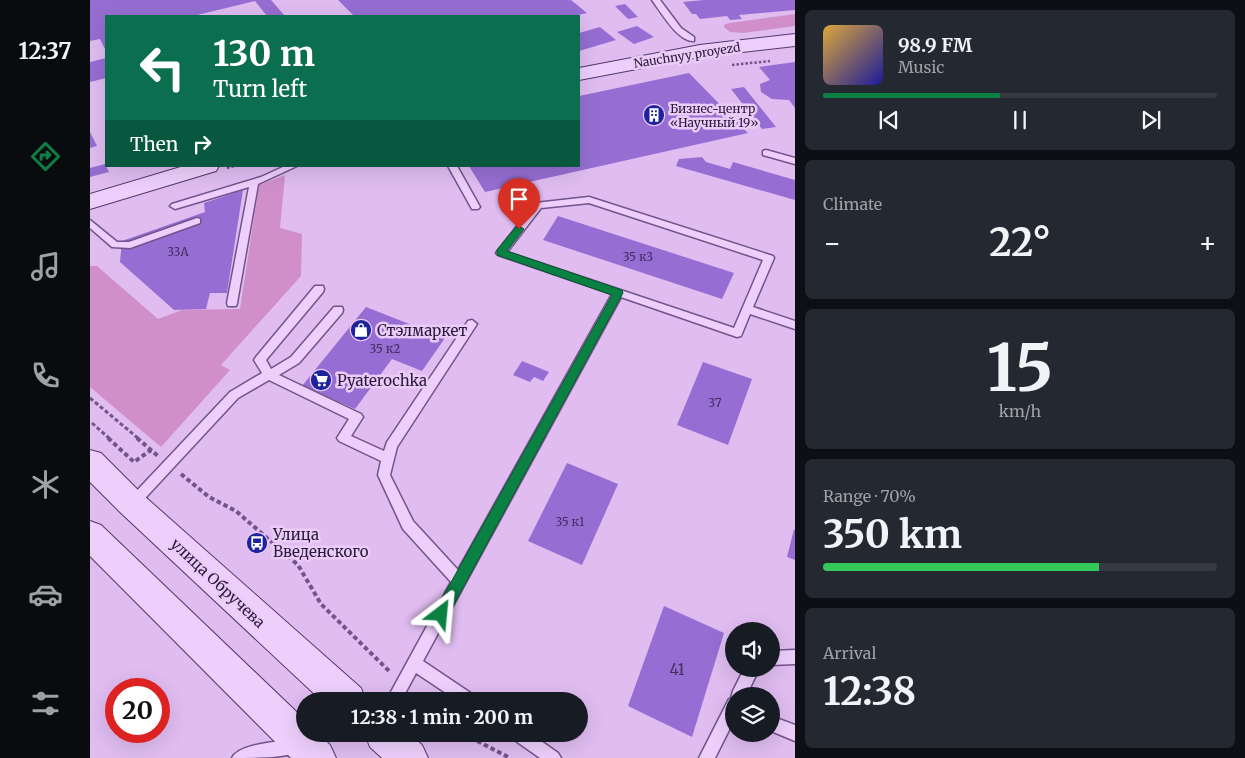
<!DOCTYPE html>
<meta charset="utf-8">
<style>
body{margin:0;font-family:Merriweather,serif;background:#242831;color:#f1f3f6;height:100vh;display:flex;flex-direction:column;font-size:19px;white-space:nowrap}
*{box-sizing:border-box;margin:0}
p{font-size:16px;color:#9ea1a6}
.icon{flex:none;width:28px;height:28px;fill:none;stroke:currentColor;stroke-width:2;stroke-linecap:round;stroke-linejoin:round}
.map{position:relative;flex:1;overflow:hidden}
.panel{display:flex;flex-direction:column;gap:10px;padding:10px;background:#0d0f14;width:450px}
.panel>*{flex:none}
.top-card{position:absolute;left:15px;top:15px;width:475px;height:152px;border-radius:0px;box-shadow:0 5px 20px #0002;background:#0b6e4f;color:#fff;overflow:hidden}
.buttons{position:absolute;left:635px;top:622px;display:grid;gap:10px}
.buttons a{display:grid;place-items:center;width:55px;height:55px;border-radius:50%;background:#171b24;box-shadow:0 5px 20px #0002;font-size:25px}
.speed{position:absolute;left:15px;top:678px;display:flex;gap:10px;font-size:25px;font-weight:700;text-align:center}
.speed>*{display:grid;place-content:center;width:65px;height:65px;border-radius:50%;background:#171b24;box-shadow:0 5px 20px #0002;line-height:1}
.speed .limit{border:8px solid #d22;background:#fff;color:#111}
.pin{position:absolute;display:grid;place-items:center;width:42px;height:42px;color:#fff;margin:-51px -21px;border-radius:50% 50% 50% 0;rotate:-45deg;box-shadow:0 0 5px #0007}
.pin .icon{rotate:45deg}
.me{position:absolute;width:55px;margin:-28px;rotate:29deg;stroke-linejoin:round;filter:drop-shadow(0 0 4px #0008)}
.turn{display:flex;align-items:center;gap:18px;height:105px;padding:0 25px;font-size:22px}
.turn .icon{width:65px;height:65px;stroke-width:2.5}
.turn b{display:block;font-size:35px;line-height:42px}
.then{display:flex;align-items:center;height:48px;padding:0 25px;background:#0003;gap:10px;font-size:19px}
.big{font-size:38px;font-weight:700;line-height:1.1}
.panel .widget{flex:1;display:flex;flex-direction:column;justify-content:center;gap:8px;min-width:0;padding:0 18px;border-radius:8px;background:#242831}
.panel .dial{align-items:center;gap:0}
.dial b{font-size:65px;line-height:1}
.song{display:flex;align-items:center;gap:15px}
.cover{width:60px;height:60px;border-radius:8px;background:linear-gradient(135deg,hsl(40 70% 55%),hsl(240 70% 35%))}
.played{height:5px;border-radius:2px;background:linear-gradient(90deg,#0b8043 45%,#363941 45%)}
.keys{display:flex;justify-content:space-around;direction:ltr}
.heat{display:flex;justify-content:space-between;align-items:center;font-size:28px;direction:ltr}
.charge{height:8px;border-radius:4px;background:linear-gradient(90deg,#34c759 70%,#363941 0)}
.trip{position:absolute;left:206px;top:692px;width:292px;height:50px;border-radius:25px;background:#171b24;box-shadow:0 5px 20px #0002;font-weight:700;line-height:50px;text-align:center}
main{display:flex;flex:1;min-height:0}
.tabs{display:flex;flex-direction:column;width:90px;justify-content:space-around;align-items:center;background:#090b0e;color:#9ea1a6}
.tabs .icon{width:35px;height:35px}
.tabs .active{color:#0b8043}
.tabs b{font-size:22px;color:#f1f3f6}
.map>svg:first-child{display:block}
.green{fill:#d08fc9}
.building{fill:#966ed3}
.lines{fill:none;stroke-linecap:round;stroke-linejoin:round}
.lane-casing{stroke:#70548a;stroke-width:3}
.secondary-casing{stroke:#51386b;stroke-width:2}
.path-far2{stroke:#70548a;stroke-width:2.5;stroke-dasharray:2.5 2;stroke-linecap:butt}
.path-far1{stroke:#70548a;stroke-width:3;stroke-dasharray:4 2.5;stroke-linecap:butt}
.path{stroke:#70548a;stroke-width:4;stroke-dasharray:4.5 3;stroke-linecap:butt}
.lane{fill:#eecffc;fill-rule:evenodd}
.secondary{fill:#eecffc;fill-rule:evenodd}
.route{fill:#0b8043;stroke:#07532c}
.labels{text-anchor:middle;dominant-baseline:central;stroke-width:5;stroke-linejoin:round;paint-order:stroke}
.far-street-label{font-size:12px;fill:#281a38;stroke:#ebccf8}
.far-poi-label{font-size:12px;fill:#281a38;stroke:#ebccf8;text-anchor:start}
.number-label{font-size:12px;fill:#442f5f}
.poi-label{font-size:15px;fill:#281a38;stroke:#ebccf8;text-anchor:start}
.street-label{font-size:15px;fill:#281a38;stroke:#ebccf8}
.near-number-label{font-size:15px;fill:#442f5f}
</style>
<main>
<nav class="tabs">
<b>12:37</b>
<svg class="icon active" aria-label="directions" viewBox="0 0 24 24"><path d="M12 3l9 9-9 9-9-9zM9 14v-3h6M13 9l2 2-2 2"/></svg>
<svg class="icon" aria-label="music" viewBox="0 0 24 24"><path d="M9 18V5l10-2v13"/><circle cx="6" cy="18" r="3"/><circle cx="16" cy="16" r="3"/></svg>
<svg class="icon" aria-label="phone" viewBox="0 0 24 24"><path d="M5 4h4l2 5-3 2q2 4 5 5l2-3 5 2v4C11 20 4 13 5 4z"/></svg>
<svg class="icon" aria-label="climate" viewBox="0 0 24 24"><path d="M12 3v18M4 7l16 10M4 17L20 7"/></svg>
<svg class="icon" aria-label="car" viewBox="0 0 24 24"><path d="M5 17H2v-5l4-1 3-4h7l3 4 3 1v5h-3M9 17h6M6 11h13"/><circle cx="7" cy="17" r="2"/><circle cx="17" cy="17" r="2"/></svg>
<svg class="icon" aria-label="filters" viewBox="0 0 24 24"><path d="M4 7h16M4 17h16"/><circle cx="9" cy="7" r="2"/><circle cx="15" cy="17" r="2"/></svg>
</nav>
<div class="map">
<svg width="705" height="758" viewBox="0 0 705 758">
<rect width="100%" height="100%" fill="#e0bcf1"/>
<g class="green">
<polygon points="705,14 705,26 653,33 640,32 634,27 635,24 640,23"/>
<polygon points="195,175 190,228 212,234 211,276 131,365 140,370 71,447 0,387 0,266 7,266 68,319 92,310 150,309 169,185"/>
</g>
<g class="building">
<polygon points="0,0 181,0 195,16 177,16 165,1 103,16 16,16 16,51 10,39 0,41"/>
<polygon points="248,0 481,0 497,13 484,16 264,16"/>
<polygon points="614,0 705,0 705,10 649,15 652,19 640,20 637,16 610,19 606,14 602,14 593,2"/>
<polygon points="535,4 548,17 538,19 525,6"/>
<polygon points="547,26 564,37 544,44 527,32"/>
<polygon points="510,27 526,40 489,51 489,33"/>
<polygon points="16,58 16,78 0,82 0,62"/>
<polygon points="705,62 705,108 699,100 682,99 671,92 670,84 680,80 669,67"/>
<polygon points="599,73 658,133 395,192 379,166 489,166 489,96"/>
<polygon points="654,87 686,127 672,129 641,89"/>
<polygon points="0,132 7,146 0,148"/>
<polygon points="612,157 616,162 640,169 643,162 705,180 705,200 586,166 589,159"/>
<polygon points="15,164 19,172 0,177 0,168"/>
<polygon points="153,190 137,293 120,293 116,309 84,310 30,262 32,241 115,212 114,203"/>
<polygon points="468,216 644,273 632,299 453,240"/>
<polygon points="276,307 355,338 332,371 302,359 265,409 212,386"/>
<polygon points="432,361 459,372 453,381 444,377 440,382 423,375"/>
<polygon points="613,362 662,379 638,445 587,425"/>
<polygon points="477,463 528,484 492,565 438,541"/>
<polygon points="704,529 705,530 705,560 697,557"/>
<polygon points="574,606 634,633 602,737 538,706"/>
</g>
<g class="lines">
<g class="lane-casing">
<g id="lane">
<path d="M562,0h8l21,28 13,9v4c-16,1 -33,-29 -42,-41z"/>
<polygon points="676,150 705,158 705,164 673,155 673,151"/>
<polygon points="195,166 207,166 168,184 147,303 146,306 138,306 137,303 159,187 85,209 80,206 82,204 171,177"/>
<polygon points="358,166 367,166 390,207 388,209 382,209"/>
<path d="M499,197l184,59 1,2 -21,49 42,14v8l-45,-15 -9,22 -4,1 -116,-40 -198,364 52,35 2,5h-19l-42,-28 -15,28h-15l65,-119 -48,-53 -25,-54 3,-14 -42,-20 -2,-3 12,-19 -80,-39 -31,18 -102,110 -4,1 -4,-1 -2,-4 2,-4 102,-108 32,-19 -8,-13 2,-3 59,-71h8l1,3 -1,3 -57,68 5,9 20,-12 43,-50h8l1,3 -1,3 -43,50 -20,12 82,39 2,3 -12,19 33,15 3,-9 81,-121 4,-1 5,4 -80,123 -7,28 23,46 45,49 154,-276 -114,-39 -2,-2 39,-50zM499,203l174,57 -29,68 -227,-76 34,-44z"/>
<polygon points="107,218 110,219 110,223 40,248 22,247 0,228 0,220 27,242 39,242"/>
<polygon points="705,650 705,664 681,665 681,651"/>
<polygon points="654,669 669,669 656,696 644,696 644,720 625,758 609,758 639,699 641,698 643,691"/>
<polygon points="681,716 705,725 705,741 681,731"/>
<polygon points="420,734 441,734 468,753 471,758 450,758 423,739"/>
<path d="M206,739l5,3 3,5 -3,5c-21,6 -46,6 -69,6 7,-15 48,-16 64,-19z"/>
</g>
</g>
<g class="secondary-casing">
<g id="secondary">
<polygon points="705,34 705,46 610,57 489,80 489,68 610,45"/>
<polygon points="94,166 129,166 126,171 0,209 0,194"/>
<polygon points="0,450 11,453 53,495 271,688 276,701 232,701 31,513 0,482"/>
<polygon points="0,521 11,525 215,720 215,734 229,734 240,745 246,758 201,758 0,556"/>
<polygon points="275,734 320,734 332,745 338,758 292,758 280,747"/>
</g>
</g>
<g class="path-far2">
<polyline points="642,65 680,61"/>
<polyline points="137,168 144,166"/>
</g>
<g class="path-far1">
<polyline points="0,398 49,439"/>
<polyline points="2,423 20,439"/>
</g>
<g class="path">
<polyline points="18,438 44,462 61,450"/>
<polyline points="47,438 68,456"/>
<polyline points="91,474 119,497 146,511 208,565 231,604 300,672"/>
<polyline points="325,695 332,701"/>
<polyline points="374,734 420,758"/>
</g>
<use href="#lane" class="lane"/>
<use href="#secondary" class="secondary"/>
</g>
<polygon class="route" points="429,226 434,229 417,251 532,290 533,293 356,619 351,621 346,619 344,614 346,609 522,295 407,255 407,250 426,227"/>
<defs>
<g id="building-disc" transform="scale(1.125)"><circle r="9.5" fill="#1f229d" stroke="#ebccf8"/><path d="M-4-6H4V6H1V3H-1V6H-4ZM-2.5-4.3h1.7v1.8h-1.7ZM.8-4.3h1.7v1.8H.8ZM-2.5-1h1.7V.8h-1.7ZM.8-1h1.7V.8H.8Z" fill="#fff"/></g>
<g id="shop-disc" transform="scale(1.125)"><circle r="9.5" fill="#1f229d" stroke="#ebccf8"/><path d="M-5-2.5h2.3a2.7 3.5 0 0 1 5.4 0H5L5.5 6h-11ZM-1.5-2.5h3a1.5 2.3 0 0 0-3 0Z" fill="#fff"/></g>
<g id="supermarket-disc" transform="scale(1.125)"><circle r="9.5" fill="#1f229d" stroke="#ebccf8"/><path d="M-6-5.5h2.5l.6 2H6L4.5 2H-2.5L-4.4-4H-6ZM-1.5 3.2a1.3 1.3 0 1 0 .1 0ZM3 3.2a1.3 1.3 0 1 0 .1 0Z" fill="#fff"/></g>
<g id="bus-disc" transform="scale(1.125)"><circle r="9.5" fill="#1f229d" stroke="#ebccf8"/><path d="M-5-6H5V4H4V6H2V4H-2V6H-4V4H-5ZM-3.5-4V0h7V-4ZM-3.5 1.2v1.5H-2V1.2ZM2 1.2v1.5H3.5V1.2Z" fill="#fff"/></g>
</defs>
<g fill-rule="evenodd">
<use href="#building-disc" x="564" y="115"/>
<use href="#shop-disc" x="271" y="330"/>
<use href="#supermarket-disc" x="231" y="380"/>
<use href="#bus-disc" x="167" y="543"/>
</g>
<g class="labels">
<g class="far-street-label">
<text transform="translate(597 55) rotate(-9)">Nauchnyy proyezd</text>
</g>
<g class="far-poi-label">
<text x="580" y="108">Бизнес-центр<tspan x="580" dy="14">«Научный 19»</tspan></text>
</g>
<g class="number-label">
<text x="88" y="251">33А</text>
<text x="548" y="256">35 к3</text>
<text x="295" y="348">35 к2</text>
<text x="625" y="402">37</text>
<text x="480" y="521">35 к1</text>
</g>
<g class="poi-label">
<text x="287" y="330">Стэлмаркет</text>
<text x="247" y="380">Pyaterochka</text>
<text x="183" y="534">Улица<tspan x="183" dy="17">Введенского</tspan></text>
</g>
<g class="street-label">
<text transform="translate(128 583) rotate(43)">улица Обручева</text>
</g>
<g class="near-number-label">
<text x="587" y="669">41</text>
</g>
</g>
</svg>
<div class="buttons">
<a><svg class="icon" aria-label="sound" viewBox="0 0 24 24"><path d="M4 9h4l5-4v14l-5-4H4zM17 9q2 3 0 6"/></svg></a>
<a><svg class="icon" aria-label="layers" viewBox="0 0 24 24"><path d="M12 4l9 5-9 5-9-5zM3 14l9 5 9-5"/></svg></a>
</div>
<div class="speed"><div class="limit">20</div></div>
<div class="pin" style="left:429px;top:229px;background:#d93025"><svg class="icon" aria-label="arrive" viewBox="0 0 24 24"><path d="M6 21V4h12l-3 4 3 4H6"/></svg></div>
<svg class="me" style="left:351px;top:614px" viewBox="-20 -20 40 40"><path d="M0-17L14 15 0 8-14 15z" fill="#0b8043" stroke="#fff" stroke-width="4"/></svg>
<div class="trip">12:38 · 1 min · 200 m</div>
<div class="top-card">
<div class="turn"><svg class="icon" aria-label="left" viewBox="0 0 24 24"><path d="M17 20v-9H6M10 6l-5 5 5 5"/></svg><div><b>130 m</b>Turn left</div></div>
<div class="then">Then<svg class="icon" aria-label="right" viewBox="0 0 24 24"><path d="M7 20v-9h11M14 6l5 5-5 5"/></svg></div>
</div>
</div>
<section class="panel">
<div class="widget">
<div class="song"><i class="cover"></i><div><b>98.9 FM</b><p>Music</p></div></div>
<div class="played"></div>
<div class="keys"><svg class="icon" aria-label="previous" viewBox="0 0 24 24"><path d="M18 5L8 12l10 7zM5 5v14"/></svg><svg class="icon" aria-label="pause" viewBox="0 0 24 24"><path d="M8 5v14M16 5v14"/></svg><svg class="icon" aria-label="next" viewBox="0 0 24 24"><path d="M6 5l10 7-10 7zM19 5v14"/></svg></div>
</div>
<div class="widget"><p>Climate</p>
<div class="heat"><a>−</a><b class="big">22°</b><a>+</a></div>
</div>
<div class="widget dial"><b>15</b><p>km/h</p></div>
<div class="widget"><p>Range · 70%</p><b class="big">350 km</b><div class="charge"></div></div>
<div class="widget"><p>Arrival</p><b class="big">12:38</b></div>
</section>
</main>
